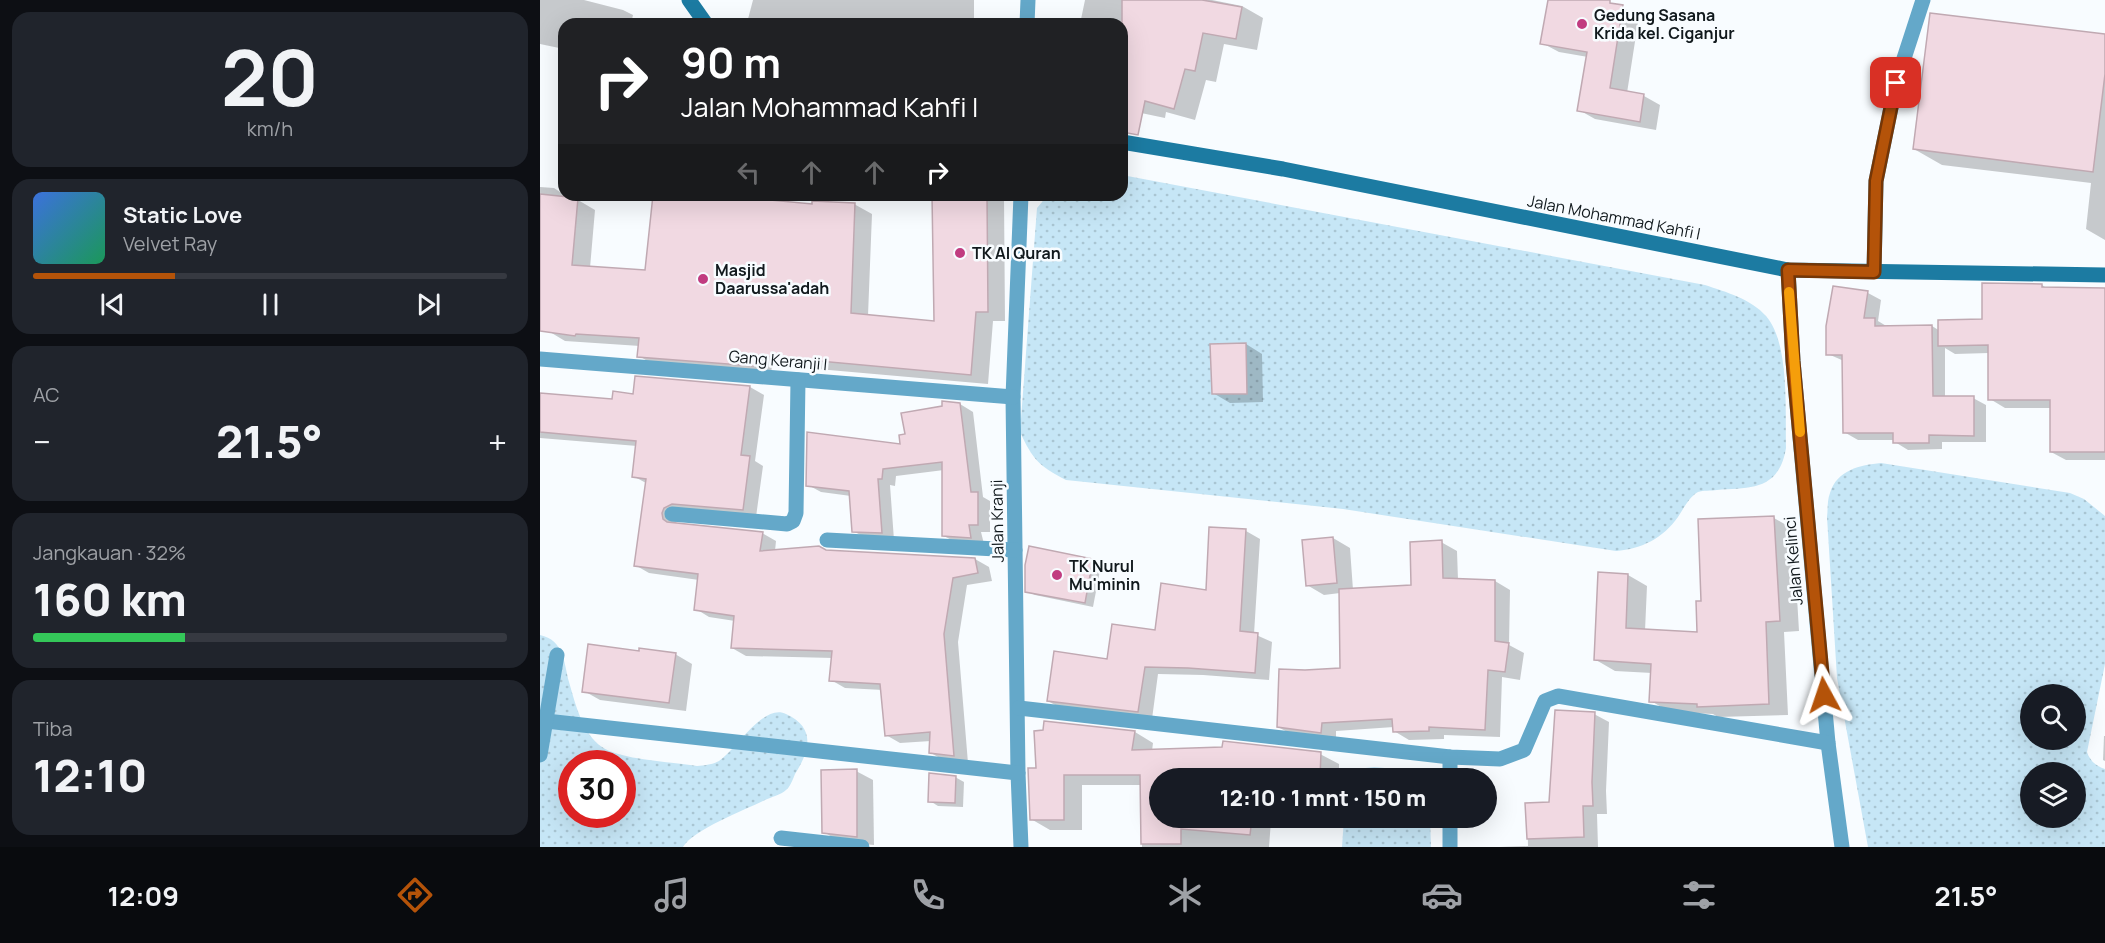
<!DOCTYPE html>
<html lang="id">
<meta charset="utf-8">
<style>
body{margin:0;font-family:Manrope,sans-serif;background:#20242c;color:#f1f3f6;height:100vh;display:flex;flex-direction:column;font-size:22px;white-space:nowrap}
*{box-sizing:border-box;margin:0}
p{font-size:20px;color:#9ea1a6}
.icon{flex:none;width:33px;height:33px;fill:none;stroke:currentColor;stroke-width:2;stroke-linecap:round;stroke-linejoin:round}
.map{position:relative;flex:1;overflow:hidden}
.side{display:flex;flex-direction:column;gap:12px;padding:12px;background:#0d0f14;width:540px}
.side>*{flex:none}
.guide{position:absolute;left:18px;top:18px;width:570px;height:183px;border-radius:18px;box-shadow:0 6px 24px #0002;background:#202124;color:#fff;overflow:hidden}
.tools{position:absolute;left:1480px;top:684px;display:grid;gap:12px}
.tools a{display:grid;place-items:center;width:66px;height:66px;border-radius:50%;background:#171b24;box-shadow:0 6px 24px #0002;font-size:30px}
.speed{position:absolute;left:18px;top:750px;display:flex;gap:12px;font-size:30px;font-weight:700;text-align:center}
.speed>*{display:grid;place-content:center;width:78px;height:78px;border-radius:50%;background:#171b24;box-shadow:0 6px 24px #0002;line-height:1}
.speed .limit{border:9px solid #d22;background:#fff;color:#111}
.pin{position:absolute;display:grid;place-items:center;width:51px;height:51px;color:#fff;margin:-26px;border-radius:12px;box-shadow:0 3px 9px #0006}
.me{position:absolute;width:66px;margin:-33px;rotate:355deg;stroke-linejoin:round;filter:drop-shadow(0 0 4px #0008)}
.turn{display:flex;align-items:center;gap:21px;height:126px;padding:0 24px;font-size:27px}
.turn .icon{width:78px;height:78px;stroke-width:2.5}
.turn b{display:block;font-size:42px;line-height:51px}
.lanes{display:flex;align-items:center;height:57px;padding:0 24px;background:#0003;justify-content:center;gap:30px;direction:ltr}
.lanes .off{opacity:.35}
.big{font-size:45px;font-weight:800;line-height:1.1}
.side .widget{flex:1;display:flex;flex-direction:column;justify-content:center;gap:9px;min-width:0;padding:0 21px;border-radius:18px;background:#20242c}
.side .dial{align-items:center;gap:0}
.dial b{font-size:78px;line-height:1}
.song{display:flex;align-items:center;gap:18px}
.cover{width:72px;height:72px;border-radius:9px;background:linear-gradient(135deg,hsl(220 70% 55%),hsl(150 70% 35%))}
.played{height:6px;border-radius:3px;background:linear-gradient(90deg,#b45309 30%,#363941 30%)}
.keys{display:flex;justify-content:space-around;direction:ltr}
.heat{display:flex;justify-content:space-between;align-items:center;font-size:33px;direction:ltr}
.charge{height:9px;border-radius:4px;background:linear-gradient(90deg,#34c759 32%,#363941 0)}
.trip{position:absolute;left:609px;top:768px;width:348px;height:60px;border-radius:30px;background:#171b24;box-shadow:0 6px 24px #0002;font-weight:800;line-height:60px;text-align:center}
.tab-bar{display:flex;height:96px;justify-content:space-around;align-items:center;background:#090b0e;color:#9ea1a6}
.tab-bar .icon{width:42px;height:42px}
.tab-bar .on{color:#b45309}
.tab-bar b{font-size:27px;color:#f1f3f6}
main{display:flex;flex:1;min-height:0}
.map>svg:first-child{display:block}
.grass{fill:url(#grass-dots);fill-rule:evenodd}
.shadow{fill:#0003}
.building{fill:#f1d9e2;stroke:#c0a9b2;stroke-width:1.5}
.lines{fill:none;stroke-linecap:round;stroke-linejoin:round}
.street{stroke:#64a8c9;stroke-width:15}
.secondary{stroke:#1c7ba2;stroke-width:15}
.route-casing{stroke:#753606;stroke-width:15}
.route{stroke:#b45309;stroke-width:10}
.slow{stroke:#f59e0b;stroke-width:10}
.poi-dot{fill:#c13c80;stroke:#f8fcff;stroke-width:2}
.labels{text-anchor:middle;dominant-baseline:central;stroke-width:5;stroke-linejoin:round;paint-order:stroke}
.poi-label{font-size:16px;font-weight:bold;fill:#11191d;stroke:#f8fcff;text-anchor:start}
.street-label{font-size:16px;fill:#11191d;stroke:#f8fcff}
</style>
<main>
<section class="side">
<div class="widget dial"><b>20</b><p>km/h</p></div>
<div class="widget">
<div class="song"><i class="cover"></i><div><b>Static Love</b><p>Velvet Ray</p></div></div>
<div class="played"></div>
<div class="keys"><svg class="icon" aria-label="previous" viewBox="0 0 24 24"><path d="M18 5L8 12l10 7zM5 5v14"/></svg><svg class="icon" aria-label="pause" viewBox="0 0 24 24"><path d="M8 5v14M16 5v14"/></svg><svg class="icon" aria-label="next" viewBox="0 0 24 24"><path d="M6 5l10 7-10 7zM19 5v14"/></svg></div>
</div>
<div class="widget"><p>AC</p>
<div class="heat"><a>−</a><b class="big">21.5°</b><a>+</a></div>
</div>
<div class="widget"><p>Jangkauan · 32%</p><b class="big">160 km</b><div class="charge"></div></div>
<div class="widget"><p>Tiba</p><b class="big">12:10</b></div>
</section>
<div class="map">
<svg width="1565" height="847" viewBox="0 0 1565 847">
<defs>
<pattern id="grass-dots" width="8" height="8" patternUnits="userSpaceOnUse" patternTransform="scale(1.5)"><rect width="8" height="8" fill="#c6e6f6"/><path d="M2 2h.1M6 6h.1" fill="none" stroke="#a9c5d2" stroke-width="1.8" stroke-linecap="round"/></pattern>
</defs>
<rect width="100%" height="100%" fill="#f8fcff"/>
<g class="grass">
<path d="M582,175l583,110c21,7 46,14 61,31 24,27 19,96 20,132 -7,42 -34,40 -69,42 -6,1 -14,0 -19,2 -9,5 -14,16 -20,25 -15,21 -36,32 -62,34l-273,-42 -277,-29c-27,-14 -33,-20 -46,-48l17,-224 11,-13h74z"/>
<path d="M1341,463l189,30 14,6 21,17v148l-18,88c3,9 9,14 18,17v78h-237l-31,-169 -10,-161c1,-7 0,-17 3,-24 7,-23 30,-28 51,-30zM1491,694h45v46h-45zM1491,772h45v46h-45z"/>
<path d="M0,635c24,5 24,28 29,47 6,21 14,53 33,65 19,13 71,15 95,19 8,-1 15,-1 22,-5 17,-11 44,-58 67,-47 31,14 23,38 9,60 -2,5 -5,13 -9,16 -5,5 -15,7 -21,10 -20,10 -71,29 -82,47h-143zM32,764h50v50h-50z"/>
<path d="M834,767c15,1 28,3 40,11h-67l10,-9z"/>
<polygon points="804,818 890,818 891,847 802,847"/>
</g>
<g class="shadow">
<polygon points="0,0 44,0 83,10 93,15 91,24 24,24 24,49 0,44"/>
<polygon points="213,0 434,0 434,24 217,24 208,19"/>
<polygon points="545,0 672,0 702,6 723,18 717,50 684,44 676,82 666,80 655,120 626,112 625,118 582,109 582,24 540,24"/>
<polygon points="1009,0 1044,0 1082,7 1099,16 1087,93 1104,96 1120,105 1116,130 1055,119 1039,110 1048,57 1019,52 1002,43"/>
<polygon points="1565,36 1565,240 1546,229 1551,183 1402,165 1374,149"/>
<polygon points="0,187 14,188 31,199 38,200 55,210 50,268 107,272 114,195 159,195 273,206 314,204 332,214 328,316 396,322 394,195 464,195 465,321 453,321 448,384 232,365 231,375 116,366 99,356 100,346 25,341 0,326"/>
<polygon points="305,195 340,195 340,197 309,198"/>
<polygon points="1502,285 1508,289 1565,289 1565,460 1526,460 1511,452 1511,408 1465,408 1450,399 1449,353 1415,354 1405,348 1405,398 1433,398 1446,405 1446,442 1402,442 1402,449 1368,450 1355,442 1355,440 1318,440 1304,432 1304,361 1288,354 1328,293 1341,300 1338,321 1348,327 1392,326 1400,331 1444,321"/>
<polygon points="706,344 722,354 723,402 690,403 673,393"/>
<polygon points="96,378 210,387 224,395 215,461 223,466 216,517 136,521 137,525 222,533 236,541 235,551 286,551 435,559 449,567 452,581 427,585 418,642 428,763 405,761 391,753 391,741 360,743 346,735 343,690 305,688 291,680 293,658 206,656 192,648 195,621 169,617 156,609 159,580 109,573 95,565 106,483 93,476 97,446 0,438 0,395 91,406 95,396"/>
<polygon points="420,404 433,412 443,497 450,501 450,532 441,532 444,544 417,543 404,536 404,470 356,476 355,486 350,485 354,540 326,538 313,531 311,496 281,492 268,485 362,446 367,435"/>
<polygon points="1234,518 1253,529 1259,631 1244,632 1248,715 1178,717 1173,714 1130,712 1111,701 1112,673 1075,671 1056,660 1059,574 1088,575 1107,586 1105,631 1159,634 1163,602"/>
<polygon points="706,531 720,539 714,634 732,642 729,680 663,675 618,674 612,719 522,709 508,701 616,632 667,592"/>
<polygon points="793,538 810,548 813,590 873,586 901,542 917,551 918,580 955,581 970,590 969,645 984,653 980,680 962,677 960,737 904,735 904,739 869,740 854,731 854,727 796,731 796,740 753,735 738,727 801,670 800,593 784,595 767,585"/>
<polygon points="490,548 553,560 561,565 553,607 495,595 487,591"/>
<polygon points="100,652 135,654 152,664 146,711 60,700 44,691"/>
<polygon points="1054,714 1069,722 1066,791 1067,814 1057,814 1058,847 959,847 988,846 987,804 1011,803"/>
<polygon points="595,732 613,743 612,751 780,754 799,764 799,778 620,778 620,818 797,818 797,822 731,821 729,847 602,847 602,785 542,785 542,830 510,830 491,819 497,770"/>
<polygon points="1564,736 1565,736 1565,761 1563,760"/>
<polygon points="316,771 333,780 334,845 300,842 284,832"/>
<polygon points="415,777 424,782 423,807 398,806 390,801"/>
</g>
<g class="building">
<polygon points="582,0 662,0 702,7 696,39 663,33 655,71 645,69 634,109 605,101 598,135 582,132"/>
<polygon points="1008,0 1070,0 1070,3 1083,5 1070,88 1104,94 1100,122 1037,111 1047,52 1000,44"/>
<polygon points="1390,13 1565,34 1565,74 1553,172 1373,149"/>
<polygon points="0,194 38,198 32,265 105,270 113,195 175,195 272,204 272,201 315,203 311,313 394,321 392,195 447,195 448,312 436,312 431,375 215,355 214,366 97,357 99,338 36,334 35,336 0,331"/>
<polygon points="1442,283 1502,284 1502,287 1565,288 1565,452 1510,452 1510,400 1448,400 1448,345 1398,346 1398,320 1442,319"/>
<polygon points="1293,286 1328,291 1324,318 1335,318 1335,326 1392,325 1393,396 1434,396 1434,436 1389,435 1389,443 1353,443 1353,433 1303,433 1302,355 1286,355 1286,326"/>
<polygon points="706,343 707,394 672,394 670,344"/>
<polygon points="95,376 210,386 201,455 210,456 203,510 132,504 124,508 122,513 123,519 127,522 223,532 220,551 279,546 286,550 435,558 438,573 413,578 404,634 414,756 389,753 390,732 345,736 340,684 289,681 292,651 191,648 194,616 154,610 158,574 94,566 106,479 92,477 96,441 0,432 0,393 72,399 73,391 93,394"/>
<polygon points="402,401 420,403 431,492 438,492 438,525 429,525 431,538 402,536 402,462 343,469 342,479 338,479 342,533 312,532 309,491 266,486 267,432 360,444 359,435 365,434 361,413 402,406"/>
<polygon points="1234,516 1240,621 1226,622 1229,704 1157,707 1157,704 1109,702 1111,664 1054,660 1058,572 1088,574 1086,628 1157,632 1156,601 1161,601 1158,519"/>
<polygon points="669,527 706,529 700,631 718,633 715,673 648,668 605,667 598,712 507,701 514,651 567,659 572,624 615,630 621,583 666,590"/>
<polygon points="793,537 797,583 766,586 762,540"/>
<polygon points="902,540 903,578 955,580 955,641 969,643 965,672 948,670 945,730 889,727 889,731 853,732 852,719 782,723 781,733 737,727 739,669 765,670 800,668 799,589 871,585 870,542"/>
<polygon points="489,546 553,559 545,603 485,592 485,565"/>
<polygon points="48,644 99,651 99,648 136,653 129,703 42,692"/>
<polygon points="1015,710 1055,712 1052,782 1053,806 1043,806 1044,837 987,839 985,803 1009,802"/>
<polygon points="504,721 595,731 592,750 682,747 683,741 781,752 780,778 620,778 620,818 712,818 710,835 641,829 641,844 601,844 600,775 524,775 524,820 490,820 488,768 496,768 494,731 503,730"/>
<polygon points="317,769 317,837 282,833 281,770"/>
<polygon points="389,773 416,776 415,803 388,802"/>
</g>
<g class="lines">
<g class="street">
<polyline points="487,24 488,0"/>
<polyline points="481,195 473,397 478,773 481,847"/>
<polyline points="1248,270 1253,361 1288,743 1302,847"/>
<polyline points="1334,271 1336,181 1356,83 1383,0"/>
<polyline points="0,359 473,397"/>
<polyline points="132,514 247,524 253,521 256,513 258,380"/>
<polyline points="287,540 475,550"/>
<polyline points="479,708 910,757 960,759 984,750 1005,701 1018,696 1288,743"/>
<polyline points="6,721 478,773"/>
<polyline points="0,755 17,655"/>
<polyline points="910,757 910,778"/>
<polyline points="910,818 910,847"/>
<polyline points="241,838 322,847"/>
</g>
<g class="secondary">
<polyline points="149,0 166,24"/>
<polyline points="582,142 743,169 1248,270 1565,275"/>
</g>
</g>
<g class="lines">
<g class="route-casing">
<polyline id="route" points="1284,695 1253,361 1248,270 1334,272 1336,181 1356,83"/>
</g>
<use href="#route" class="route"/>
<polyline class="slow" points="1249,292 1260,432"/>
</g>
<g class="poi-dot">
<circle cx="1042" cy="24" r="6"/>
<circle cx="420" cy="253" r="6"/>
<circle cx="163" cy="279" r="6"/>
<circle cx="517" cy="575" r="6"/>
</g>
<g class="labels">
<g class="poi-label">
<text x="1054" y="15">Gedung Sasana<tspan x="1054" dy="18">Krida kel. Ciganjur</tspan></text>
<text x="432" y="253">TK Al Quran</text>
<text x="175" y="270">Masjid<tspan x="175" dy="18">Daarussa'adah</tspan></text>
<text x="529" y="566">TK Nurul<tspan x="529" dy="18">Mu'minin</tspan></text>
</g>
<g class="street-label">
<text transform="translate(1074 217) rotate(11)">Jalan Mohammad Kahfi I</text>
<text transform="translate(238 360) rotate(5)">Gang Keranji I</text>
<text transform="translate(457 521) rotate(-91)">Jalan Kranji</text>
<text transform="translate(1253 561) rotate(-95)">Jalan Kelinci</text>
</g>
</g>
</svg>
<div class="tools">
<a><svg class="icon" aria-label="search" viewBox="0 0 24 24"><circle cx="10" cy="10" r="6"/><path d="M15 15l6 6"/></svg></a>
<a><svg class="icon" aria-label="layers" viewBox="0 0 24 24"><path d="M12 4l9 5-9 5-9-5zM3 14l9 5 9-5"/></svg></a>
</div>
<div class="speed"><div class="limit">30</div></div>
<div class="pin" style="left:1356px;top:83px;background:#d93025"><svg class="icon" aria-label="arrive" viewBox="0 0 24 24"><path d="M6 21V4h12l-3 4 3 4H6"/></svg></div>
<svg class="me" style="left:1284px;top:695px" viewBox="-20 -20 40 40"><path d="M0-17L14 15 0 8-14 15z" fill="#b45309" stroke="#fff" stroke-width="4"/></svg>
<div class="trip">12:10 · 1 mnt · 150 m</div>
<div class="guide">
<div class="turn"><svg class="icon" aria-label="right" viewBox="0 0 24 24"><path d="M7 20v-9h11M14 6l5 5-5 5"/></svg><div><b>90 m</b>Jalan Mohammad Kahfi I</div></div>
<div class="lanes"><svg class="icon off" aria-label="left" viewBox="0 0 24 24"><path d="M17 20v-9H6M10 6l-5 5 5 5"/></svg><svg class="icon off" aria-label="ahead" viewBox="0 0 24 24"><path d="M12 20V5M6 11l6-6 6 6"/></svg><svg class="icon off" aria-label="ahead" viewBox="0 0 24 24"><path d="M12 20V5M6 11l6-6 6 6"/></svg><svg class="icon" aria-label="right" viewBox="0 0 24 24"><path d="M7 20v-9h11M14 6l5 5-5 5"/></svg></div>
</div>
</div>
</main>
<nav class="tab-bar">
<b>12:09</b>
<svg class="icon on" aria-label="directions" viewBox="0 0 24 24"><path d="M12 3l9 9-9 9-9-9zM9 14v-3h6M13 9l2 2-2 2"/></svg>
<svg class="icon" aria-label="music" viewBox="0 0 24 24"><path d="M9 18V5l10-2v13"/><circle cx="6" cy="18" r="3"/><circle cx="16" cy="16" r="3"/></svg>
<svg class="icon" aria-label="phone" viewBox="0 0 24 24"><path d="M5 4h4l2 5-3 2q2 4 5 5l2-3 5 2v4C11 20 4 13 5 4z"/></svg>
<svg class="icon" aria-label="climate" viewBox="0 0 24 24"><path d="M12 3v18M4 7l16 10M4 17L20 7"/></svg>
<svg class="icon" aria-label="car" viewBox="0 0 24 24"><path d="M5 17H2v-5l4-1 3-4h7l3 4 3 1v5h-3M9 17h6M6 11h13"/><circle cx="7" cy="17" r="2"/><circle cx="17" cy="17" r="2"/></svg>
<svg class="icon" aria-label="filters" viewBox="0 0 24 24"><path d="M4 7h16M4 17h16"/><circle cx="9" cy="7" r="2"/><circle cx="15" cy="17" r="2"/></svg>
<b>21.5°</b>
</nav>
